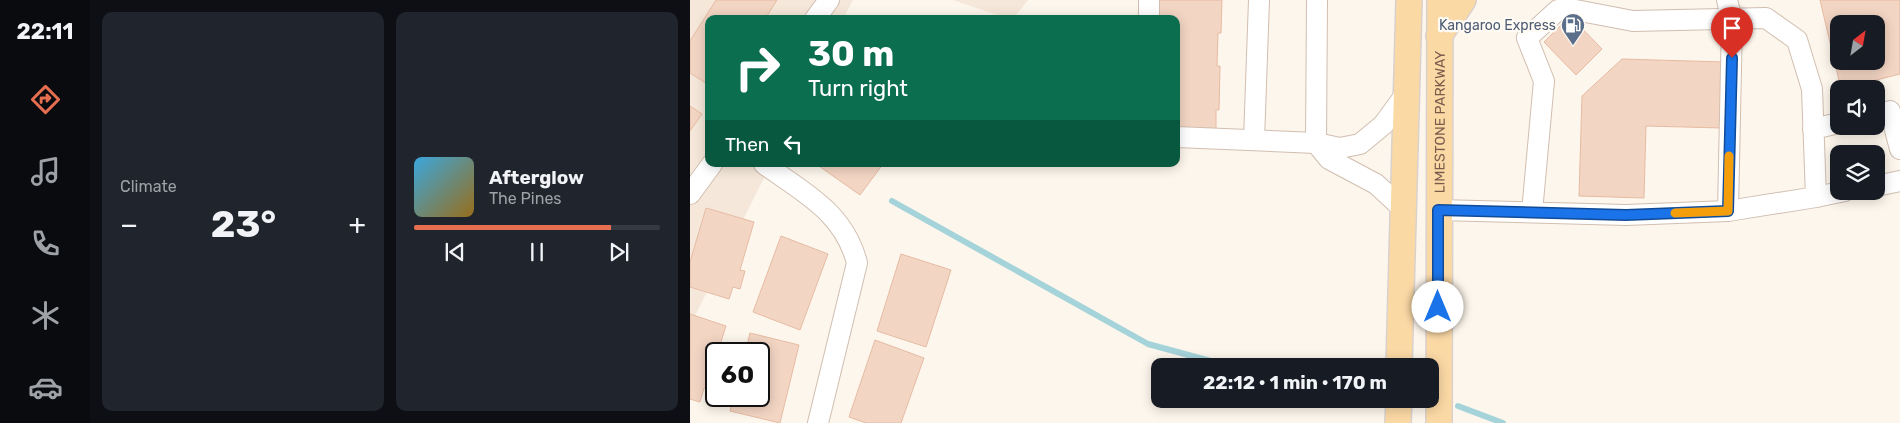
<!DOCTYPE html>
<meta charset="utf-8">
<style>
body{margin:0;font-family:Rubik,sans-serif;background:#20242c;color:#f1f3f6;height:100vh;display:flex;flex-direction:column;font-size:19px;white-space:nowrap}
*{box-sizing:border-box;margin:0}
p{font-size:16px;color:#9ea1a6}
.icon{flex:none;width:28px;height:28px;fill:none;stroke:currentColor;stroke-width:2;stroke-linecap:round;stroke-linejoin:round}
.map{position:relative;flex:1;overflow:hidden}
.panel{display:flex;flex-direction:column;gap:12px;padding:12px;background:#0d0f14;width:600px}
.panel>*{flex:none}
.top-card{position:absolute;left:15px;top:15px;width:475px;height:152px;border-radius:10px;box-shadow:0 2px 12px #0003;background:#0b6e4f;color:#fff;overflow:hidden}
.needle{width:32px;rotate:31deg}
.fabs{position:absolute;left:1140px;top:15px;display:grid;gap:10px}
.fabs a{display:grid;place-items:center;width:55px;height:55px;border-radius:10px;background:#171b24;box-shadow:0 2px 12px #0003;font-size:25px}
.speed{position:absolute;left:15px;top:342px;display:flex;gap:10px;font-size:25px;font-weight:700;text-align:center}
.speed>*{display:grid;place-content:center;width:65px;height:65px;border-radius:50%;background:#171b24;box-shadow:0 2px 12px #0003;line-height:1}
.speed .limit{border:2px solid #111;border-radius:8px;background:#fff;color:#111}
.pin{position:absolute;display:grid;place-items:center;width:42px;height:42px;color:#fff;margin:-51px -21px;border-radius:50% 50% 50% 0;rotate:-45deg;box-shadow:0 0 5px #0007}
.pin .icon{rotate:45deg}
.me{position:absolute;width:55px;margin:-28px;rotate:0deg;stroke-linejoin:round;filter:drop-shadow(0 0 4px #0008)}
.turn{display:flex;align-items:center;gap:18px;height:105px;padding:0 20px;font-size:22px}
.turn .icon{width:65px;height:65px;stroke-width:2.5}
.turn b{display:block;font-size:35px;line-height:42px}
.then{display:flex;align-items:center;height:48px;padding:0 20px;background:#0003;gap:10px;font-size:19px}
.big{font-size:38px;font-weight:700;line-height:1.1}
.panel .card{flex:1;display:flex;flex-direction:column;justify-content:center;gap:8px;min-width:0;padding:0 18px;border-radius:10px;background:#20242c}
.song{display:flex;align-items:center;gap:15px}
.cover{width:60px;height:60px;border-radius:8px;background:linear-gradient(135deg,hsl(200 70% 55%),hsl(40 70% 35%))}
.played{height:5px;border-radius:2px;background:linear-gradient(90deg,#e76f51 80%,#363941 80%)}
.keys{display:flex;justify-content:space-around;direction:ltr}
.heat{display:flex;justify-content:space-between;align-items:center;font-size:28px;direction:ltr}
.panel .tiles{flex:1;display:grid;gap:12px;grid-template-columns:repeat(2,1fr)}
.trip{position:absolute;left:461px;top:358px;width:288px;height:50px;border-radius:10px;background:#171b24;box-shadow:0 2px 12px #0003;font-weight:700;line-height:50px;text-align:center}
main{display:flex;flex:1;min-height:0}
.tab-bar{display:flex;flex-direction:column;width:90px;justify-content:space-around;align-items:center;background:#090b0e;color:#9ea1a6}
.tab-bar .icon{width:35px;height:35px}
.tab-bar .on{color:#e76f51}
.tab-bar b{font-size:22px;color:#f1f3f6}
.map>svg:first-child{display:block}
.residential{fill:#f5e8da}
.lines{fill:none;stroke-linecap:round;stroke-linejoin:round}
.stream{stroke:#a5d3da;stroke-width:6}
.building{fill:#f3d5c3;stroke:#e6bba3;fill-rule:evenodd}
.minor-casing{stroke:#d1beb0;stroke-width:22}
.major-casing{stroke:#dad1cd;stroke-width:28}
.minor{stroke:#fff;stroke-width:20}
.major{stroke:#fbd9a5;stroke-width:25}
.route-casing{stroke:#114b97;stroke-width:12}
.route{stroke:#1a73e8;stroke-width:9}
.slow{stroke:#f59e0b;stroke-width:9}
.labels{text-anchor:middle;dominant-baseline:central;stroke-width:4.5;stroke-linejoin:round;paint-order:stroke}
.service-label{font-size:14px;fill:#4e5e75;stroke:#fffaf3;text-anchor:end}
.street-label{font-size:14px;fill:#7a5c4d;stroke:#fffaf3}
</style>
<main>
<nav class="tab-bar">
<b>22:11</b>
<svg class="icon on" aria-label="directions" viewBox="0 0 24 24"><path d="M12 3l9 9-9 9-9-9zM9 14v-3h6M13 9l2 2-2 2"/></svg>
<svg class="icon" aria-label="music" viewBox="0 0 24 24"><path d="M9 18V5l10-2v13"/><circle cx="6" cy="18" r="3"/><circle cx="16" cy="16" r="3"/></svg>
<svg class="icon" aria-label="phone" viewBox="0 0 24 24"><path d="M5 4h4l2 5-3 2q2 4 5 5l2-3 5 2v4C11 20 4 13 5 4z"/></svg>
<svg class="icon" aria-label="climate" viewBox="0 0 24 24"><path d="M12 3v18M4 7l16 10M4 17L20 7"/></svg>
<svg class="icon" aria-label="car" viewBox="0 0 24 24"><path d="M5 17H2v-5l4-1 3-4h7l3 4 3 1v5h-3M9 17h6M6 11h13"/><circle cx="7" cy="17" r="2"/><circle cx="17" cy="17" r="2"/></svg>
</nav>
<section class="panel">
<div class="tiles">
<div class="card"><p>Climate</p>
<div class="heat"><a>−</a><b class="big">23°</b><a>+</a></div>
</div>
<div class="card">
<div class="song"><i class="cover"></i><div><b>Afterglow</b><p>The Pines</p></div></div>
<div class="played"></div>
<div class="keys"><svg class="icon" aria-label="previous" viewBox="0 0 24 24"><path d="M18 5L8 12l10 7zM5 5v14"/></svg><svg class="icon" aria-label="pause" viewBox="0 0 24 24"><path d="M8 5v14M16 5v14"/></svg><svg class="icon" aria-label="next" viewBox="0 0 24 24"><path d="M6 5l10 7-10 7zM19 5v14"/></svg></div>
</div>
</div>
</section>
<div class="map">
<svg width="1210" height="423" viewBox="0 0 1210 423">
<rect width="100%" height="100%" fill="#fdf6ec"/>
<g class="residential">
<polygon points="0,0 163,0 153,19 19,19 19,164 81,164 0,326"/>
<polygon points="263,0 338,0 323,19 319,19"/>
</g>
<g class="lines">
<g class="stream">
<polyline points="202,201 458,344 539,366"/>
<polyline points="768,406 813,423"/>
</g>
</g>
<g class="building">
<polygon points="26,0 87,0 75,19 19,19 19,85 0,73 0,41"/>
<polygon points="469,0 532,0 531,33 528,33 527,66 530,66 529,110 526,110 526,134 486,133 486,19 469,19"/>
<path d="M1130,0h80v74l-59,15zM1149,24h37v37h-37z"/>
<polygon points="880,16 912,49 886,75 854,42"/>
<polygon points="932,59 1034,62 1032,128 956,126 954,198 889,196 892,96"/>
<polygon points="0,106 12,114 0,131"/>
<polygon points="126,164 193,164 170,195"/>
<polygon points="16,208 64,222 50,270 55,271 50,289 43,287 39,299 0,287 0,262"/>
<polygon points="91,236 138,254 110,330 63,312"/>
<polygon points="211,254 261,270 236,347 187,331"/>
<polygon points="0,314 36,326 16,389 14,388 10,402 0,399"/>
<polygon points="60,333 109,345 90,423 40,411 44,396 69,396 69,354 55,354"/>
<polygon points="185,340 234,358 211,423 176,423 159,417"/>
</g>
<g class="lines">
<g class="minor-casing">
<g id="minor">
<polyline points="627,0 626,143 639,159 686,184 712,208"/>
<polyline points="1037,0 1042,20 1038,211"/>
<polyline points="125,19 139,0"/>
<polyline points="459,19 459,0"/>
<polyline points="1186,115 1200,111 1210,149"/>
<polyline points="1123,129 1149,123"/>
<polyline points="486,137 626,143 650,148 670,144 693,125 715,95"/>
<polyline points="564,140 569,0"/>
<path d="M74,164c40,29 80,48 93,99l-39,160"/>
<polyline points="1186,186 1210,181"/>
<polyline points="0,194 22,164"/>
<polyline points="1126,197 1155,191"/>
<polyline points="748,210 936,215 1038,211 1126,197 1122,89 1107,40 1076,18 943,21 880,9 868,10 837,38 854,81 842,212"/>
</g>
</g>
<g class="major-casing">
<g id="major">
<polyline points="749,36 773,0"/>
<polyline points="709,366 719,0"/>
<polyline points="708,423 709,399"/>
<path id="s1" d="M749,423l1,-423"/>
</g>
</g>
<use href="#minor" class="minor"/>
<use href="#major" class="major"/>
</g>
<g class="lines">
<g class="route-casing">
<polyline id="route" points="748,307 748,210 936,215 1038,211 1042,58"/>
</g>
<use href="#route" class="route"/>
<polyline class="slow" points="985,213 1038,211 1039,156"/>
</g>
<defs>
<g id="fuel-pin" transform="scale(1.25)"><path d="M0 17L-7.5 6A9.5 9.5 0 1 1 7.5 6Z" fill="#5c6f8a" stroke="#fffaf3"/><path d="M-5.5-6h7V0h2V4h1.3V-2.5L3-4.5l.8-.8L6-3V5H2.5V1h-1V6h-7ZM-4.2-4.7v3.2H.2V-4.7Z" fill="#fff"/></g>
</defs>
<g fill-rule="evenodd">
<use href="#fuel-pin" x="883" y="25"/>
</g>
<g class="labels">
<g class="service-label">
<text x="866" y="25">Kangaroo Express</text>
</g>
<g class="street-label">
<text stroke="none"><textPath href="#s1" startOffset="301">LIMESTONE PARKWAY</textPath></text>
</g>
</g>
</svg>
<div class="fabs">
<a><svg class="needle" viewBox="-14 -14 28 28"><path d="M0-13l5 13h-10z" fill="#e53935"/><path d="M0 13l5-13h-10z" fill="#9ea1a6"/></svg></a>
<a><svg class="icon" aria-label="sound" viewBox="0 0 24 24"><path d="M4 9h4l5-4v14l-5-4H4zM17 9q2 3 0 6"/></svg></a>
<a><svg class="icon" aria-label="layers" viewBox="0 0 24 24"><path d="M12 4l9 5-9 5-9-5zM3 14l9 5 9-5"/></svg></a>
</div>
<div class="speed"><div class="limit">60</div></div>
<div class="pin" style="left:1042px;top:58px;background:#d93025"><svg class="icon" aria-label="arrive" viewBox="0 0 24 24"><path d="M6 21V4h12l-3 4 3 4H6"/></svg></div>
<svg class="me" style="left:748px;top:307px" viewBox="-20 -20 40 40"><circle r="19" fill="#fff"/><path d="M0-13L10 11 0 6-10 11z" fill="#1a73e8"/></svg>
<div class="trip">22:12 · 1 min · 170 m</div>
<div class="top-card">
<div class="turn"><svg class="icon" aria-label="right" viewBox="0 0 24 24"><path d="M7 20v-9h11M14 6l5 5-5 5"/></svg><div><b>30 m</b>Turn right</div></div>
<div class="then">Then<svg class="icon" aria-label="left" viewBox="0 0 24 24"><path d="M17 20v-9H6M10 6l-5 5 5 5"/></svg></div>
</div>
</div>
</main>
